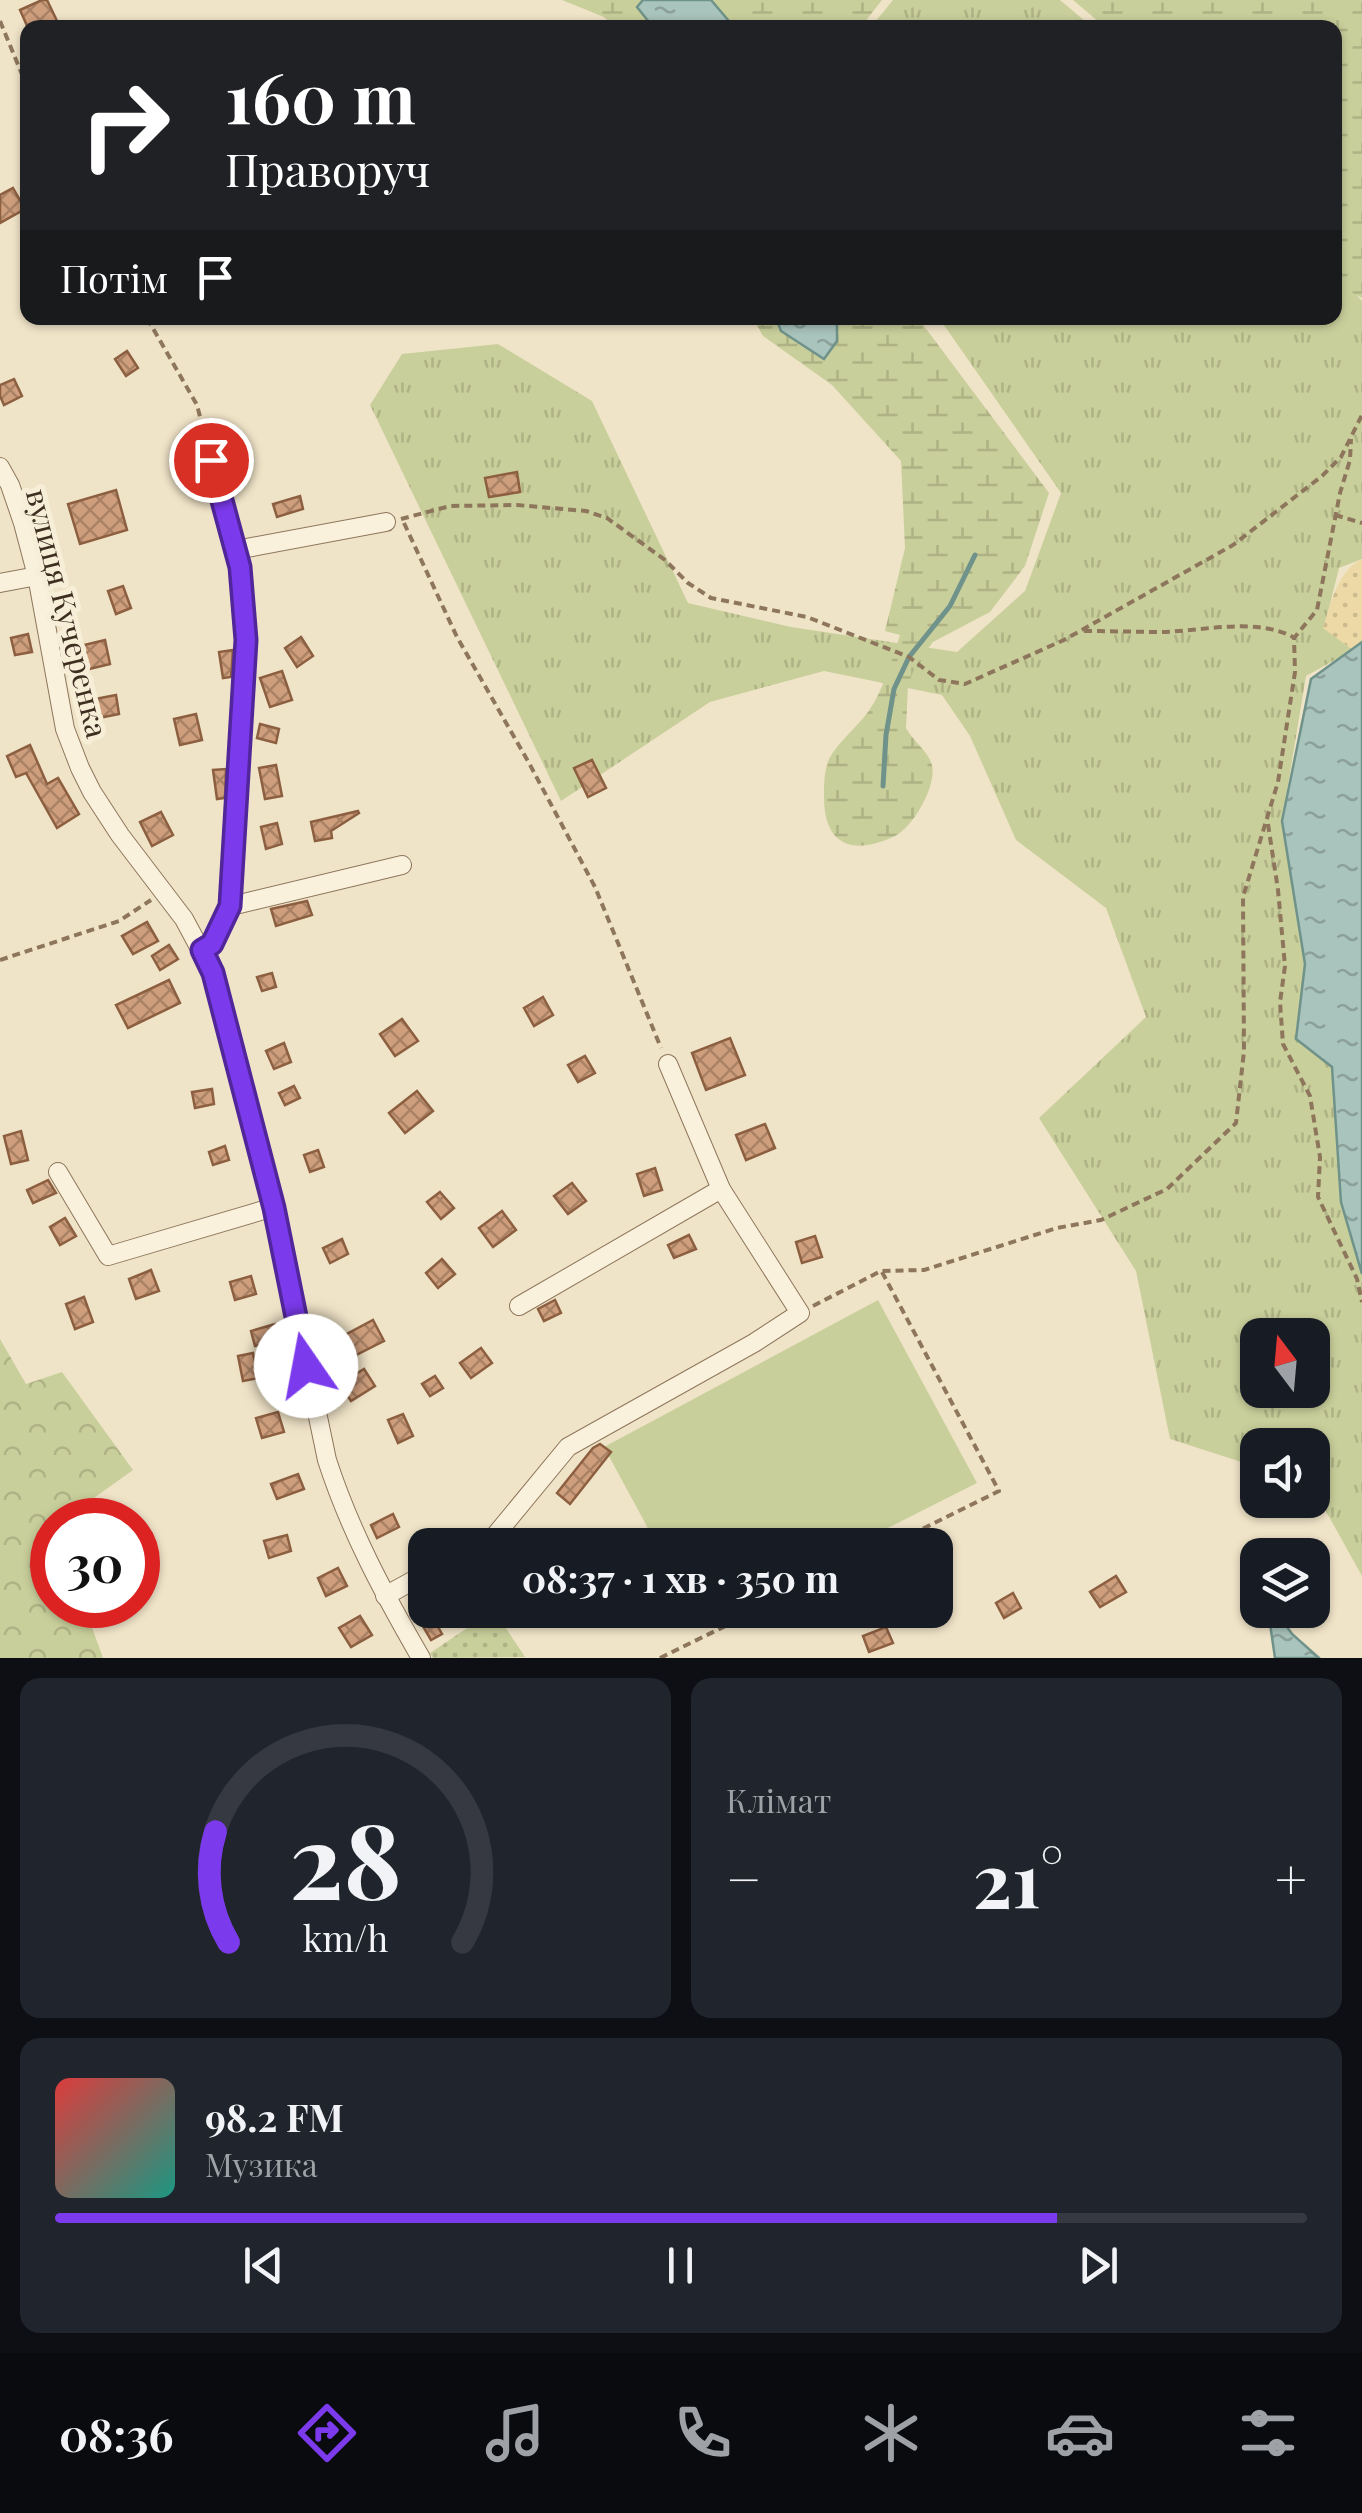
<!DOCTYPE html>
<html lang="uk">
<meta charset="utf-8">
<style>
body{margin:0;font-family:"Playfair Display",serif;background:#20242c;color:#f1f3f6;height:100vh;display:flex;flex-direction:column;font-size:38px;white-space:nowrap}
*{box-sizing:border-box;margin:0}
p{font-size:32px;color:#9ea1a6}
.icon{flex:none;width:55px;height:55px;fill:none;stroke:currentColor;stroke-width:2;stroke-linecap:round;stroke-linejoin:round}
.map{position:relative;height:1658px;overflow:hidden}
.drawer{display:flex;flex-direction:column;gap:20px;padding:20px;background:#0d0f14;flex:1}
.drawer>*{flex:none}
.top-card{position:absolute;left:20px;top:20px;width:1322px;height:305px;border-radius:20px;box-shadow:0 2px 8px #0004;background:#202124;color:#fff;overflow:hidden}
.needle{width:65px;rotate:344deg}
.tools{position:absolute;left:1240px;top:1318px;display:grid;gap:20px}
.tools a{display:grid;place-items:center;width:90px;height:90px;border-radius:20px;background:#171b24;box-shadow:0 2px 8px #0004;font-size:50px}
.speed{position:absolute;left:30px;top:1498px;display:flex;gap:20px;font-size:50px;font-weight:700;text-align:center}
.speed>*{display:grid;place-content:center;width:130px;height:130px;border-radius:50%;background:#171b24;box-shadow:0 2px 8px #0004;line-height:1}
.speed .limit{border:15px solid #d22;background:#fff;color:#111}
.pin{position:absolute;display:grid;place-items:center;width:85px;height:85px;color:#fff;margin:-42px;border:5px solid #fff;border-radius:50%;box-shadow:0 2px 10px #0007}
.me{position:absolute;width:110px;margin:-55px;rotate:348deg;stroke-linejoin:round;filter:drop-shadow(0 0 8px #0008)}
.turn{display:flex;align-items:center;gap:35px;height:210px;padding:0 40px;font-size:45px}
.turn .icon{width:130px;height:130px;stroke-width:2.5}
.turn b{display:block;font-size:70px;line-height:85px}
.then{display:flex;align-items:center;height:95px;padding:0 40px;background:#0003;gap:20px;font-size:38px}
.big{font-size:75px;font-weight:700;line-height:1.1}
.drawer .tile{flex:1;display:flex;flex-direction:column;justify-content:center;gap:15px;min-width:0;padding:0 35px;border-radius:20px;background:#20242c}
.drawer .dial{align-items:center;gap:0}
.dial svg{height:260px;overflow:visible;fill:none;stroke:#363941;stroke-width:7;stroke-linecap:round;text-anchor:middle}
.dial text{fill:#f1f3f6;stroke:none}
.song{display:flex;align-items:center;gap:30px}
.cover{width:120px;height:120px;border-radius:15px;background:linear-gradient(135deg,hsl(0 70% 55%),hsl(170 70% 35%))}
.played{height:10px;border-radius:5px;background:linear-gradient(90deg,#7c3aed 80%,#363941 80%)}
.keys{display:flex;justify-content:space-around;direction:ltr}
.heat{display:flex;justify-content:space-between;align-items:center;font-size:55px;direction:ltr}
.drawer .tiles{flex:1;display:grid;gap:20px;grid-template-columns:1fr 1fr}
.tile:last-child{grid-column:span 2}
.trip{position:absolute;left:408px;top:1528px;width:545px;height:100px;border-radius:20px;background:#171b24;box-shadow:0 2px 8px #0004;font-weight:700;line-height:100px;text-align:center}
.tabs{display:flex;height:160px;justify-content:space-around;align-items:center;background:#090b0e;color:#9ea1a6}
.tabs .icon{width:70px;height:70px}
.tabs .active{color:#7c3aed}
.tabs b{font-size:45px;color:#f1f3f6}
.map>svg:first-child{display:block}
.grass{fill:url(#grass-tufts);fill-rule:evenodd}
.forest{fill:url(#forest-crowns)}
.wetland{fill:url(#wetland-marsh)}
.sand{fill:url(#sand-dots)}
.park{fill:url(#park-dots)}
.pitch{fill:#c9cf9b}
.water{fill:url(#water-ripples);stroke:#6f938a;stroke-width:2.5}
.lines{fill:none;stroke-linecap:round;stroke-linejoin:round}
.stream{stroke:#6f938a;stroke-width:5}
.building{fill:url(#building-cross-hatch);stroke:#8d5f41;stroke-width:2.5}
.street-casing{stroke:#8d765c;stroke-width:20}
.path{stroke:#8d765c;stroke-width:4;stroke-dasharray:8 5;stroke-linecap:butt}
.street{stroke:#faf1dc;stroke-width:18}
.route-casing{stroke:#51269a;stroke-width:25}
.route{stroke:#7c3aed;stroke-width:18}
.labels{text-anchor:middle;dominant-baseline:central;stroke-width:10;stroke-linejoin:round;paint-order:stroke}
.street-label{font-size:30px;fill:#3d2e20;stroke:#f7eed8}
</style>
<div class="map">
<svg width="1362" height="1658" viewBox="0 0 1362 1658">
<defs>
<pattern id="grass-tufts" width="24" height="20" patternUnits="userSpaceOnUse" patternTransform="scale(2.5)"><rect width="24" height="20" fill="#c9cf9b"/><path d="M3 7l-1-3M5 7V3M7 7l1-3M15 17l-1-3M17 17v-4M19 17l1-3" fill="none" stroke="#aeb285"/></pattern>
<pattern id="forest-crowns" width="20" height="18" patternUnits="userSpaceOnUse" patternTransform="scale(2.5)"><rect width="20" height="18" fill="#c9cf9b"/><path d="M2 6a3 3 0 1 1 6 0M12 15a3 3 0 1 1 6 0" fill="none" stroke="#aeb285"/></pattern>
<pattern id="wetland-marsh" width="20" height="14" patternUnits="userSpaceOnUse" patternTransform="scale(2.5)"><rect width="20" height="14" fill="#c9cf9b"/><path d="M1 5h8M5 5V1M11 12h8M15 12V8" fill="none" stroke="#aeb285"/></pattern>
<pattern id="sand-dots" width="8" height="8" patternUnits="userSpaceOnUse" patternTransform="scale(2.5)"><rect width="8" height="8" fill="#ecd9a5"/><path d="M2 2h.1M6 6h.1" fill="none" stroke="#cbbb8e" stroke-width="1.8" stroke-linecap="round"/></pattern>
<pattern id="park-dots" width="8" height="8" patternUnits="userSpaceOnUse" patternTransform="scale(2.5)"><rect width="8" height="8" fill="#c9cf9b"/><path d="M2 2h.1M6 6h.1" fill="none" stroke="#aeb285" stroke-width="1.8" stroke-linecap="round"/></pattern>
<pattern id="water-ripples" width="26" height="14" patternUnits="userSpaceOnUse" patternTransform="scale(2.5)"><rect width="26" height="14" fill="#a9c4bc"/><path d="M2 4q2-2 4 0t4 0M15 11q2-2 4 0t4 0" fill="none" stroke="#8ba098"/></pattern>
<pattern id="building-cross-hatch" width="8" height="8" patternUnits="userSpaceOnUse" patternTransform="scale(2.5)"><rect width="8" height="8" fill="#cf9f7d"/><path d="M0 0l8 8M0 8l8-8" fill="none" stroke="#a98266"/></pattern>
</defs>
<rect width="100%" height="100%" fill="#f0e4c8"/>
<g class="grass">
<polygon points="893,0 1060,0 1092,27 871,27"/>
<path d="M1335,272l27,29v258l-23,9 -15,60 29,22 -47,26 -24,145 23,143 -9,75 36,27 10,136 20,72v302l-49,-88 -1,-43h-54l-1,22 -87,-28 -34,-168 -97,-153 107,-101 -40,-109 -90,-68 -46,-104 -28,-41 -118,-24 -114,31 -149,99 -191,-396 32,-51 96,-10 94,57 96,202 103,24 166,25 68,-61 36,-98 -122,-175h396zM1258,1335h54v55h-54z"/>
</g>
<polygon class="forest" points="0,1339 26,1384 62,1372 133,1470 63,1520 52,1520 52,1605 84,1605 103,1658 0,1658"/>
<g class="wetland">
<polygon points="562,0 882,0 860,28 615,27 604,17"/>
<polygon points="1073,0 1362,0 1362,298 1347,290 1335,276 1335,28 1105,27"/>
<path d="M753,318h165l131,175 -24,73 -35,46 -57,30 -18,24 -7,20 -2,42c7,13 22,23 26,37 5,21 -19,62 -37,71 -42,20 -71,10 -71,-39 0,-13 0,-26 5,-38 9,-17 27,-31 39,-47 15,-21 24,-52 32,-77l-15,-4 20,-83 -4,-87 -69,-76 -69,-49z"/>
</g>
<path class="sand" d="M1362,559v83l-9,8 -30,-22c7,-23 15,-58 39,-69z"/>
<polygon class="park" points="494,1610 525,1657 433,1658 430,1653"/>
<polygon class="pitch" points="878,1300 977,1483 854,1545 657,1545 604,1447"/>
<g class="water">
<polygon points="643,0 711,0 734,27 653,27 637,7"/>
<polygon points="776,318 837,318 837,341 824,359 781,331"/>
<polygon points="1362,642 1362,1274 1341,1202 1332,1067 1296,1039 1305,964 1282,821 1311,679"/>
<polygon points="1268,1610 1275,1610 1292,1634 1319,1658 1275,1658"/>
</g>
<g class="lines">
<polyline class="stream" points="883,786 886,735 894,689 909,657 950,606 975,555"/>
</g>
<g class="building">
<polygon points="42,0 47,0 57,21 42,28 28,28 20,10"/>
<polygon points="13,188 25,209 0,223 0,195"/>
<polygon points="127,351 138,368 126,376 115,359"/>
<polygon points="14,379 22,396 4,405 0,396 0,385"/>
<polygon points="517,472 520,492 489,497 485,478"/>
<polygon points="116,490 127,530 80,544 68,504"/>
<polygon points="300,496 303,509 277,517 273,504"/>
<polygon points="123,586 131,608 116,614 108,591"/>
<polygon points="28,634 32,652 15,655 11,638"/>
<polygon points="301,637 313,656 297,667 285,648"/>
<polygon points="105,640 110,664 81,671 76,647"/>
<polygon points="233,650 231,677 223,678 219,652"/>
<polygon points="282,671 292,700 270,707 260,678"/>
<polygon points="116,695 119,714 94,719 90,700"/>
<polygon points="196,714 202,740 180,745 174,719"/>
<polygon points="260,724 279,729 276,743 257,738"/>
<polygon points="30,745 47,784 58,778 79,814 57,828 26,773 16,777 7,756"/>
<polygon points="592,760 606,788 588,797 574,768"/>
<polygon points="276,765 282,796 265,799 259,768"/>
<polygon points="226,769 225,798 217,799 213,770"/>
<polygon points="358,811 359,813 331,831 332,838 315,841 311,822"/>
<polygon points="161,812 173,835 152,846 140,822"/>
<polygon points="277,823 282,844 266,849 261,827"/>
<polygon points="307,901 312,915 276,926 271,909"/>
<polygon points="147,922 158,941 133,954 122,936"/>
<polygon points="169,945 178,959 160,970 152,956"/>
<polygon points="272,973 276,987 262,991 257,977"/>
<polygon points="169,980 180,1003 128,1028 116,1005"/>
<polygon points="543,997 553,1015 534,1026 524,1008"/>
<polygon points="402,1019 418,1041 395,1056 380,1034"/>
<polygon points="730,1038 745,1075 706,1090 692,1053"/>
<polygon points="284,1043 291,1062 274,1069 266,1051"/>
<polygon points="585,1056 595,1073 578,1082 568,1065"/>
<polygon points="294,1086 300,1098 285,1105 279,1093"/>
<polygon points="212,1089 214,1104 195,1108 192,1092"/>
<polygon points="417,1091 433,1111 405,1133 389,1113"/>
<polygon points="765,1124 775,1148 746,1160 736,1135"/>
<polygon points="21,1131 28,1160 11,1164 4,1136"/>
<polygon points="225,1146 229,1160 213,1165 209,1152"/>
<polygon points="318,1150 324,1167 310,1172 304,1155"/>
<polygon points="655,1168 662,1190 644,1196 637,1174"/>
<polygon points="48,1180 56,1193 33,1203 27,1190"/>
<polygon points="572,1183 586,1201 568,1214 554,1196"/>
<polygon points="440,1192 454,1208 441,1219 427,1202"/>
<polygon points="502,1211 516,1230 493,1247 479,1228"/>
<polygon points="65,1218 76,1236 60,1245 50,1227"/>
<polygon points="689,1235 696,1249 674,1258 668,1245"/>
<polygon points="815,1236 822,1257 802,1263 796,1242"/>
<polygon points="342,1239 348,1254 330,1263 323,1248"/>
<polygon points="442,1259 455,1274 438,1288 426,1273"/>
<polygon points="151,1270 159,1291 136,1299 129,1279"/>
<polygon points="251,1276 256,1294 235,1300 230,1282"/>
<polygon points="84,1297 93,1322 75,1329 66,1304"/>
<polygon points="555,1300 561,1313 544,1321 538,1309"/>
<polygon points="373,1320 384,1341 354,1356 343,1336"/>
<polygon points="275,1324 279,1340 255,1346 251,1331"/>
<polygon points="481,1348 492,1363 471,1378 460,1363"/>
<polygon points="253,1353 258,1378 243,1381 238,1356"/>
<polygon points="364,1369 375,1386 351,1401 340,1384"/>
<polygon points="435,1376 443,1388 430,1396 422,1384"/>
<polygon points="278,1412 284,1432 262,1438 256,1418"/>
<polygon points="403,1414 413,1436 398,1443 388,1420"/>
<polygon points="600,1444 611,1452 570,1504 557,1493 593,1448"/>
<polygon points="298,1474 304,1489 277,1499 271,1484"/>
<polygon points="393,1514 399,1527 377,1538 371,1525"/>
<polygon points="287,1535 291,1551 269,1558 264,1541"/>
<polygon points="338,1568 347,1586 326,1596 318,1578"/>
<polygon points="1116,1576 1126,1592 1100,1607 1090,1592"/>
<polygon points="1013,1593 1021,1608 1004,1618 996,1603"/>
<polygon points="360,1616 372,1635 351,1647 339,1628"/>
<polygon points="432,1616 442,1634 431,1640 421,1623"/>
<polygon points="886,1627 893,1643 869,1652 863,1636"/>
</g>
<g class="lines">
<g class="street-casing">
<g id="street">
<path d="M0,467l10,18 13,38 14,53 28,153 15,39 12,24 28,43 64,84 29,54 61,234 53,253c23,71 57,134 94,198"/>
<polyline points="236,550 386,522"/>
<polyline points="0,583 37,576"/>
<polyline points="231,906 402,865"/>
<polyline points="202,950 212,943 231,906 246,640 240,567 211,460"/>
<polyline points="58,1172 108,1256 274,1207"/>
<polyline points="519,1306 721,1189"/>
<polyline points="479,1545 493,1538 568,1447 754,1343 800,1313 721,1189 668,1064"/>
<polyline points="385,1596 425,1574"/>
</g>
</g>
<g class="path">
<polyline points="0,21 28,89"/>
<polyline points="147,318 197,405 207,444"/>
<polyline points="1335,515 1362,523"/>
<polyline points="401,519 450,506 517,505 586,511 607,518 665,560 688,583 711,598 807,617 909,657 939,680 965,684 1064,640 1233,545 1322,476 1341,457 1362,415"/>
<polyline points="404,523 457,637 529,763 595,887 661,1048"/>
<path d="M1084,631c26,0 52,1 78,1 41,-1 93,-15 131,5"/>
<polyline points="1268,824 1278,890 1285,966 1280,1002 1283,1044 1310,1096 1320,1157 1318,1197 1357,1279 1362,1302"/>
<polyline points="0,960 119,921 151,900"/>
<polyline points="882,1272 999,1491 890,1545"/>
<polyline points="813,1306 881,1271 924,1270 1057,1228 1101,1220 1167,1189 1236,1123 1244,1051 1243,897 1278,782 1295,672 1294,638 1317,610 1340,493 1350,460 1351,439"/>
<polyline points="660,1658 758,1610"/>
</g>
<use href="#street" class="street"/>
</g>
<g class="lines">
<g class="route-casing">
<polyline id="route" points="211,460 240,567 246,640 230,906 212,944 202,950 213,973 274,1208 306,1366"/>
</g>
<use href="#route" class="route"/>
</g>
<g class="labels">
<g class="street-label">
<text transform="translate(68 613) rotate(76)">вулиця Кучеренка</text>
</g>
</g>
</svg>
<div class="tools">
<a><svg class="needle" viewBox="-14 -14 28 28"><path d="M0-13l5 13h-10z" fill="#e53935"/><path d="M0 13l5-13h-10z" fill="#9ea1a6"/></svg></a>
<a><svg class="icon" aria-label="sound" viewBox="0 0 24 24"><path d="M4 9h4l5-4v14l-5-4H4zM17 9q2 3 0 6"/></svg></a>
<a><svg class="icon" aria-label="layers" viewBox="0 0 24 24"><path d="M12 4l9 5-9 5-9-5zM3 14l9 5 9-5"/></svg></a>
</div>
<div class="speed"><div class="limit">30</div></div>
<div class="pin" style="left:211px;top:460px;background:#d93025"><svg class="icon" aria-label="arrive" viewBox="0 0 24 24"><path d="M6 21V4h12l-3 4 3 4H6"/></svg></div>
<svg class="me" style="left:306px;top:1366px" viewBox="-20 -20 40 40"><circle r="19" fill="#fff"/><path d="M0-13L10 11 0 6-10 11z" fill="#7c3aed"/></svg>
<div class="trip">08:37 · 1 хв · 350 m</div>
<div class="top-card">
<div class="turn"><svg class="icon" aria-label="right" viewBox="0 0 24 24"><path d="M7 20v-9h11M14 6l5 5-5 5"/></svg><div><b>160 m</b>Праворуч</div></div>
<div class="then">Потім<svg class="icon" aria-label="arrive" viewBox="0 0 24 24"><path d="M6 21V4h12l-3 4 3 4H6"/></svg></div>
</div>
</div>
<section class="drawer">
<div class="tiles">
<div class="tile dial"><svg viewBox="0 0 100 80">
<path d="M14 69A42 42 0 1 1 86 69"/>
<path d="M14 69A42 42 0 0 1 10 35" stroke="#7c3aed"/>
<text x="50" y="56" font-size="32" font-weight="700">28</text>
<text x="50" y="72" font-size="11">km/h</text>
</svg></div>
<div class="tile"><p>Клімат</p>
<div class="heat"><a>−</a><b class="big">21°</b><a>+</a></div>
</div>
<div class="tile">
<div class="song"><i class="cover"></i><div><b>98.2 FM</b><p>Музика</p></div></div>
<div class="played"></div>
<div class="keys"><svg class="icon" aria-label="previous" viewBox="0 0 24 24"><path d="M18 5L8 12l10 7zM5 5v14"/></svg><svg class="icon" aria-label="pause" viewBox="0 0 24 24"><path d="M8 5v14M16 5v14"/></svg><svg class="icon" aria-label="next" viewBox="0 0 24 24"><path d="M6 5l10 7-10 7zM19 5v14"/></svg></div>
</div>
</div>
</section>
<nav class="tabs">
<b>08:36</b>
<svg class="icon active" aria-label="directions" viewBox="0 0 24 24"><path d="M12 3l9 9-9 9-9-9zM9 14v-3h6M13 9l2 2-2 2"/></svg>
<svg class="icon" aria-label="music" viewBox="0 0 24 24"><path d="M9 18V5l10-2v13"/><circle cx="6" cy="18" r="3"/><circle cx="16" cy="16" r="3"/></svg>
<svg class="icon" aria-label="phone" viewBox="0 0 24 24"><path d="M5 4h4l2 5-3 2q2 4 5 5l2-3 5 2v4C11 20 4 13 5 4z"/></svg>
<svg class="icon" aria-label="climate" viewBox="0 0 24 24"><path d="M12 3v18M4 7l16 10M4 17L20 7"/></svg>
<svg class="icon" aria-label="car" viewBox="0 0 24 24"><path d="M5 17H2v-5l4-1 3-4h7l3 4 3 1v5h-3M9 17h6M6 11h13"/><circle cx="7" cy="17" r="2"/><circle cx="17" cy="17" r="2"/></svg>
<svg class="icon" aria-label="filters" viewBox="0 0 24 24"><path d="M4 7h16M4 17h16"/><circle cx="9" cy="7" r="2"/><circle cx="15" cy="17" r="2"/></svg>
</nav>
